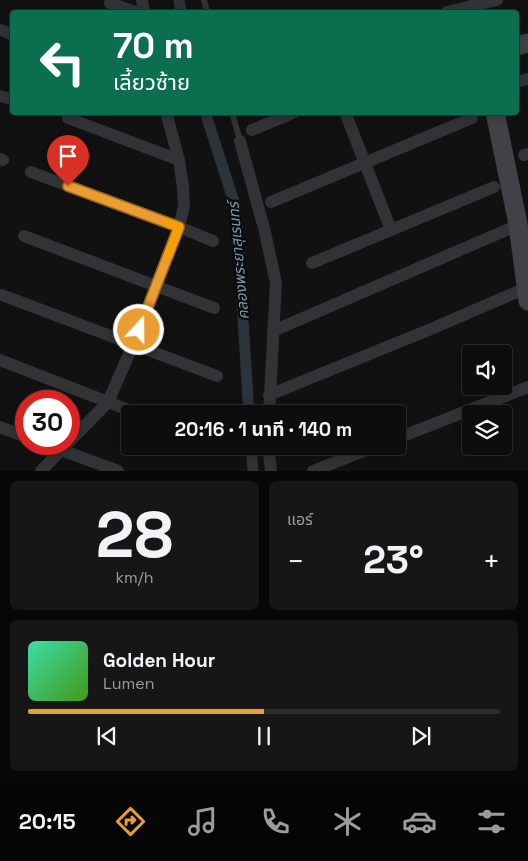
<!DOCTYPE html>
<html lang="th">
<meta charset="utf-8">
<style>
body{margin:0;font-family:"Space Grotesk","Noto Sans Thai",sans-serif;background:#161617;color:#f1f3f6;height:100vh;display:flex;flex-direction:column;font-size:19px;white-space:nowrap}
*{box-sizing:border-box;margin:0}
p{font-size:16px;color:#9a9c9e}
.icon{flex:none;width:28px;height:28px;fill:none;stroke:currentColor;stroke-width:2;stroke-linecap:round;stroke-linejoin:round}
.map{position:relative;height:471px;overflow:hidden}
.side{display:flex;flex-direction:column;gap:10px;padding:10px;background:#070708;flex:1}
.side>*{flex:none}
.guide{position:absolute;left:10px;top:10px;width:509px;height:105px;border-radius:5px;box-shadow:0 2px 12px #0003,0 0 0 1px #2d2d2e;background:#0b6e4f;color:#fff;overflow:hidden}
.fabs{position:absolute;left:462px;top:345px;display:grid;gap:10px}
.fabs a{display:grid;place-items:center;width:50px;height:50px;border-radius:5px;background:#0d0d0e;box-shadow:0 2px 12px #0003,0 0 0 1px #2d2d2e;font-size:25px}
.speed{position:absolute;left:15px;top:390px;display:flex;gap:10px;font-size:25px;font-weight:700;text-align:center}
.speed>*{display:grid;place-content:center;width:65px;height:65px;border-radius:50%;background:#0d0d0e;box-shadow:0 2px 12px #0003,0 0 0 1px #2d2d2e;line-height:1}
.speed .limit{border:8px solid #d22;background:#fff;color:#111}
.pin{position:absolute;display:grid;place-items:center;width:42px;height:42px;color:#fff;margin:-51px -21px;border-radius:50% 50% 50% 0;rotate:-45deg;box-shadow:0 0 5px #0007}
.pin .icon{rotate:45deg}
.me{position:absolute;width:55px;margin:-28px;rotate:21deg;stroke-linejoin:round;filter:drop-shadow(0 0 4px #0008)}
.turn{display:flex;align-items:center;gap:18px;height:105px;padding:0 20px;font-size:22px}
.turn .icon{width:65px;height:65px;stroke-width:2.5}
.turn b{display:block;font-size:35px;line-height:42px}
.big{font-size:38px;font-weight:700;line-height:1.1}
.side .tile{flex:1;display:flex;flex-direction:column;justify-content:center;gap:8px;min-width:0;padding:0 18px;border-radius:8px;background:#161617}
.side .dial{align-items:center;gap:0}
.dial b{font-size:65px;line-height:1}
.song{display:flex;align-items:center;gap:15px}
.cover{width:60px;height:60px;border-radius:8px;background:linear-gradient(135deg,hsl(160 70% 55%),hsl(100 70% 35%))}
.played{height:5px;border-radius:2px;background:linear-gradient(90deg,#ea9d31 50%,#2d2d2e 50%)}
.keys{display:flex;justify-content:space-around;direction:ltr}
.heat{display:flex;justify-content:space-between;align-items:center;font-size:28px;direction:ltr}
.side .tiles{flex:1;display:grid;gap:10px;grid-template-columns:1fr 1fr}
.tile:last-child{grid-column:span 2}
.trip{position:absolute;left:121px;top:405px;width:285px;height:50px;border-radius:5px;background:#0d0d0e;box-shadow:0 2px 12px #0003,0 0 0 1px #2d2d2e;font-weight:700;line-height:50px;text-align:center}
.tab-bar{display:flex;height:80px;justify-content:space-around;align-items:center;background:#050506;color:#9a9c9e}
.tab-bar .icon{width:35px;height:35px}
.tab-bar .selected{color:#ea9d31}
.tab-bar b{font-size:22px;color:#f1f3f6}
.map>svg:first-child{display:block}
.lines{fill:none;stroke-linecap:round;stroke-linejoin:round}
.canal{stroke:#2b343a;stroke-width:11}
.lane{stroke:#323337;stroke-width:6}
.street{stroke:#323337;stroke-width:12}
.secondary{stroke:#404247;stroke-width:19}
.route-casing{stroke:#986620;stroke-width:12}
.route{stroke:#ea9d31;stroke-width:9}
.slow{stroke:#f59e0b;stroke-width:9}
.labels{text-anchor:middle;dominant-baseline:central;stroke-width:5;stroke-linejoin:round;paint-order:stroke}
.water-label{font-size:15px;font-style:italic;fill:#7a99ad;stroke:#0c0c0d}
</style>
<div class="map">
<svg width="528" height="471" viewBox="0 0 528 471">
<rect width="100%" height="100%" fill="#111112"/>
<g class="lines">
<g class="canal">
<polyline points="179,0 181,12"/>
<polyline points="205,112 236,208 249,414"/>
<polyline points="251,446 253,471"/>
</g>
<g class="lane">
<polyline points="204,0 207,12"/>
<polyline points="232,112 240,141"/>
</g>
<g class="street">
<polyline points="142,0 144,12"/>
<polyline points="110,3 135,12"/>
<polyline points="447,12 497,0"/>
<polyline points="0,30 12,34"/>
<polyline points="516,82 528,79"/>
<polyline points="0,96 12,99"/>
<polyline points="345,112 391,230"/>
<polyline points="68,118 179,160"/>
<polyline points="252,130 295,112"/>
<polyline points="240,141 265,232 276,283 269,414"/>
<polyline points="524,155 528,154"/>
<polyline points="0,159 3,160"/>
<polyline points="31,172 179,227 213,241"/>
<polyline points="271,202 472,118"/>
<polyline points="24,236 214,308"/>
<polyline points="312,263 494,187"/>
<polyline points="2,295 217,376"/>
<polyline points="273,331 518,225"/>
<polyline points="0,360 139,414"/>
<polyline points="269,395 431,329 526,288"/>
<polyline points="0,427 26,437"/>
<polyline points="398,438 528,387"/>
<polyline points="69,442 108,402 133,345 179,227 184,206 183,187 179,160 166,112"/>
<polyline points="45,444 118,471"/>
<polyline points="268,446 271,471"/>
<polyline points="41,471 65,446"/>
<polyline points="313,471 376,446"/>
</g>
<g class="secondary">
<polyline points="516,46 528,43"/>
<polyline points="495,112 518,224 528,301"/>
</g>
</g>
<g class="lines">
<g class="route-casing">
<polyline id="route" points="68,186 179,227 139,330"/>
</g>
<use href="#route" class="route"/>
<polyline class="slow" points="165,222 179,227 168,256"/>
</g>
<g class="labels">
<g class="water-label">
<text transform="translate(238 261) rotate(-95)">คลองพระยาสุเรนทร์</text>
</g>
</g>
</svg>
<div class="fabs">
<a><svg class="icon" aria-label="sound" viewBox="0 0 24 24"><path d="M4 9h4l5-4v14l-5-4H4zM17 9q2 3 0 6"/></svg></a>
<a><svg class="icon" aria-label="layers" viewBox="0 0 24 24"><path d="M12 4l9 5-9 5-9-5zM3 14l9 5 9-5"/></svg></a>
</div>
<div class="speed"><div class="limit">30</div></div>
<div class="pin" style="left:68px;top:186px;background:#d93025"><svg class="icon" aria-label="arrive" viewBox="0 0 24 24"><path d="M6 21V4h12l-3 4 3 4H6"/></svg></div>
<svg class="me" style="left:139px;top:330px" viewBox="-20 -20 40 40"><circle r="17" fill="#ea9d31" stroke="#fff" stroke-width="3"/><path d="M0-11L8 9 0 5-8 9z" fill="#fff"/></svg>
<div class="trip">20:16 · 1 นาที · 140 m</div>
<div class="guide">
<div class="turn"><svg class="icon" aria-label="left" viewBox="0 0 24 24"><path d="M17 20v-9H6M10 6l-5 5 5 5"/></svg><div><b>70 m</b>เลี้ยวซ้าย</div></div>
</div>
</div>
<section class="side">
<div class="tiles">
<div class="tile dial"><b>28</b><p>km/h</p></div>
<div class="tile"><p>แอร์</p>
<div class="heat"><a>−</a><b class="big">23°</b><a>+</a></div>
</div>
<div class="tile">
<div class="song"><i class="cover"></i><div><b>Golden Hour</b><p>Lumen</p></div></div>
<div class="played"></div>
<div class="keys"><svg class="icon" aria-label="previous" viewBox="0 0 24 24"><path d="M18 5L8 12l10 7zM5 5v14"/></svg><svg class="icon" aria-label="pause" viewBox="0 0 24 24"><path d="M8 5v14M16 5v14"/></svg><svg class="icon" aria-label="next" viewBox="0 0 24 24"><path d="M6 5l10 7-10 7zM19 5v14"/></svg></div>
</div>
</div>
</section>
<nav class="tab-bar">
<b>20:15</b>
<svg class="icon selected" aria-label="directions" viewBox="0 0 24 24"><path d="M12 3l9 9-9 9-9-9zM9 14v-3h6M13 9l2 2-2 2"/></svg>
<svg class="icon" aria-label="music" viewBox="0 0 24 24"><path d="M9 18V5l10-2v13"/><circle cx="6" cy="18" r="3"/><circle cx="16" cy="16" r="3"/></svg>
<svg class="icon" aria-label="phone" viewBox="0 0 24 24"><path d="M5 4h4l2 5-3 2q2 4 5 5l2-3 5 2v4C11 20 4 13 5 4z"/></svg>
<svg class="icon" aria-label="climate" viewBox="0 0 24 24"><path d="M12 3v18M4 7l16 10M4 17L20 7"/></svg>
<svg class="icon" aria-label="car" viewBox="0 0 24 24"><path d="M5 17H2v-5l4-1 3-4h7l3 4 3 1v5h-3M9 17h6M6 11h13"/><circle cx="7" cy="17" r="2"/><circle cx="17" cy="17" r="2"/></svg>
<svg class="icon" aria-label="filters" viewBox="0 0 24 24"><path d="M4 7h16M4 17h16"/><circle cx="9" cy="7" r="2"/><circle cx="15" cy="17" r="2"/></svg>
</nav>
